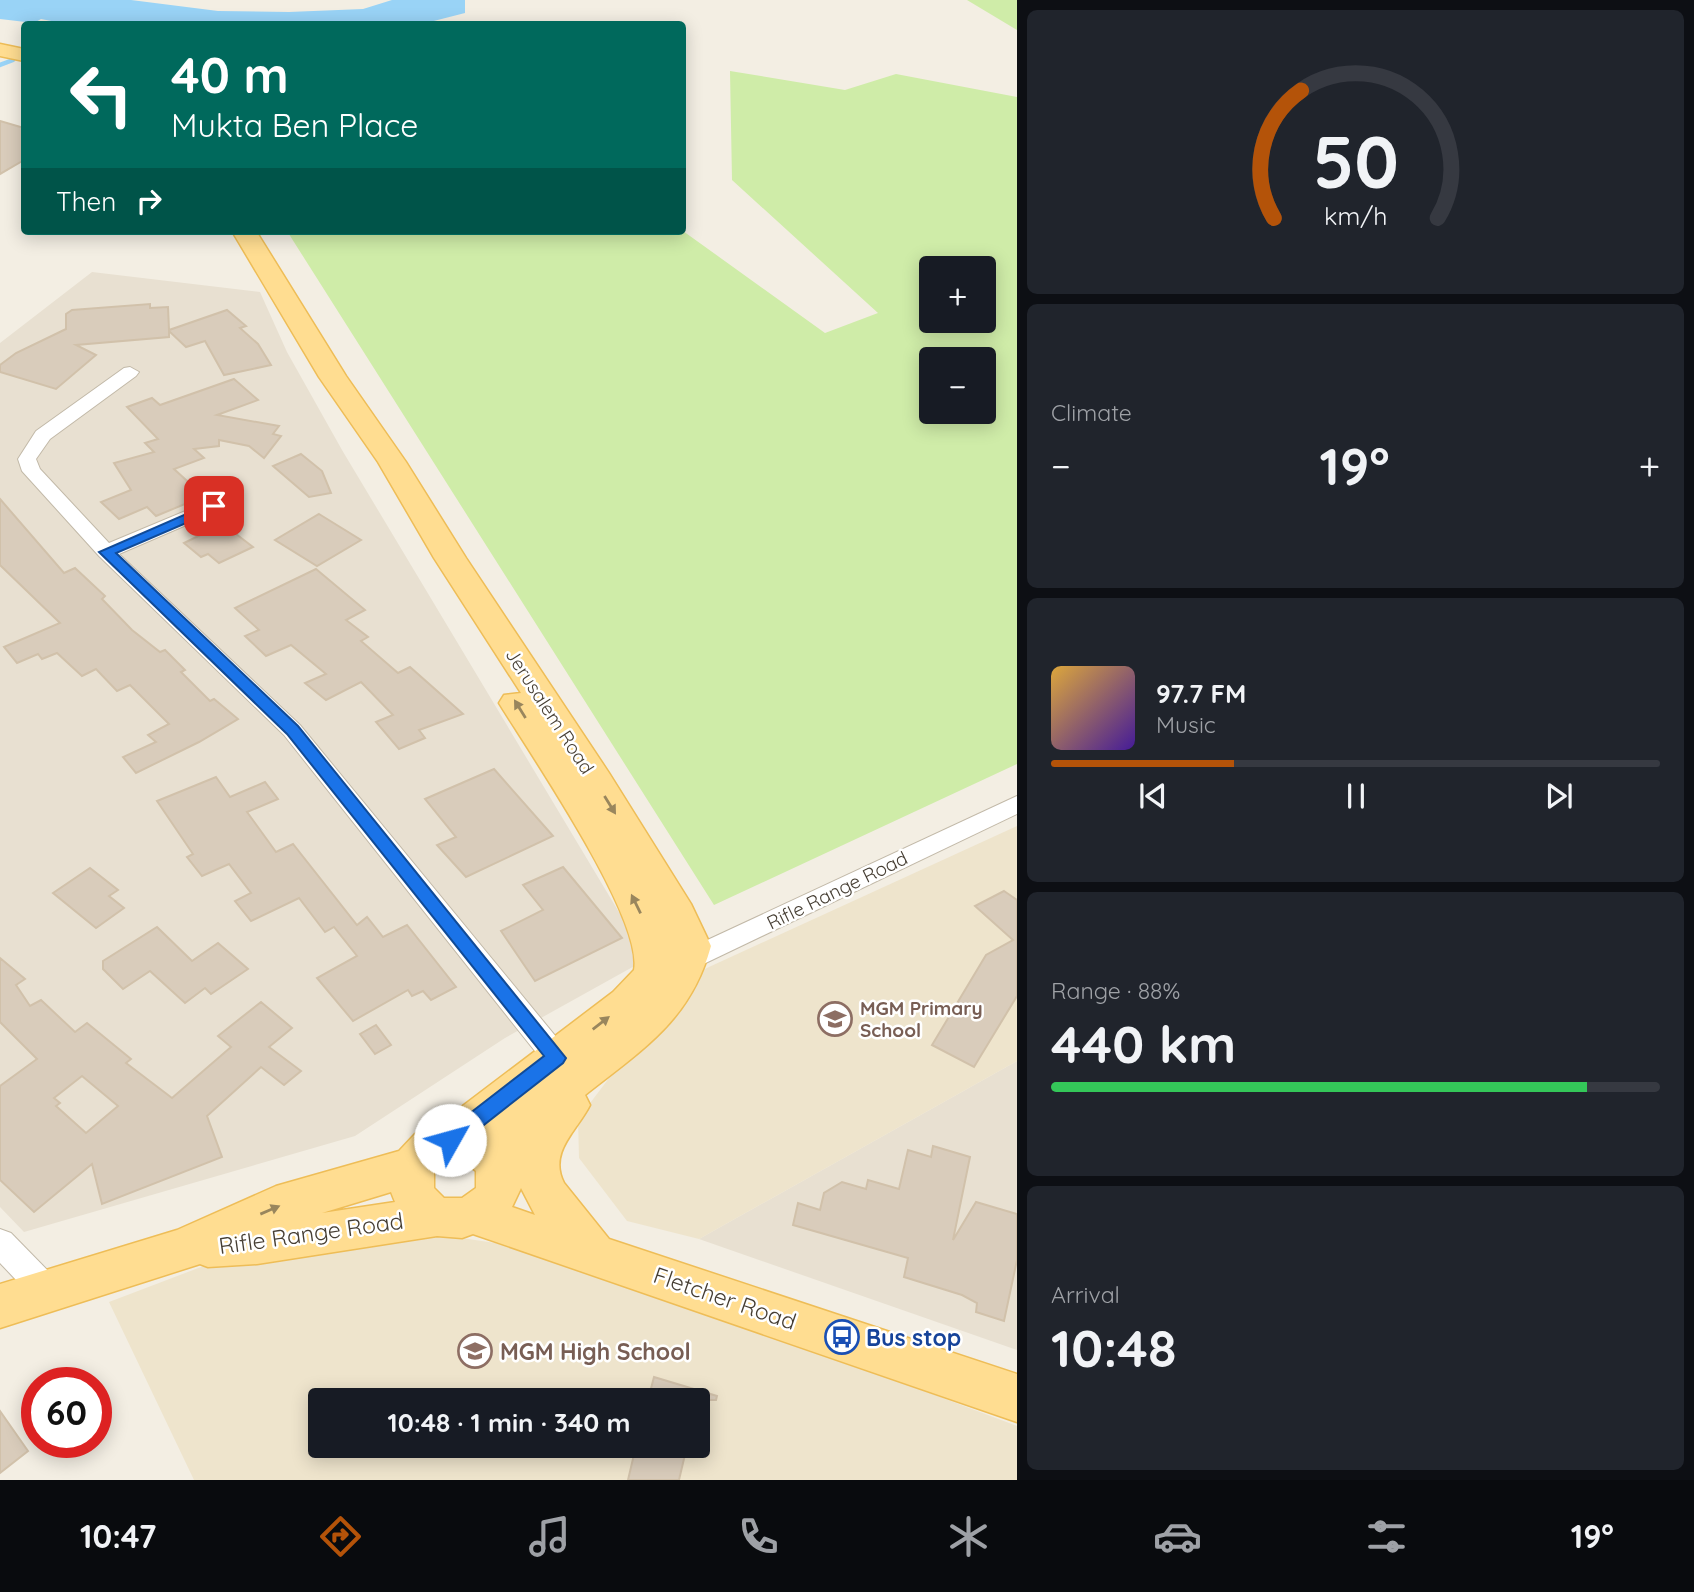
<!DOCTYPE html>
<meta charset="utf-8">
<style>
body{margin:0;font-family:Quicksand,sans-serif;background:#20242c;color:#f1f3f6;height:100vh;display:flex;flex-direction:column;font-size:26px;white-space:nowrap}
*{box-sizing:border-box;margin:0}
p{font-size:23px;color:#9ea1a6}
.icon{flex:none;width:38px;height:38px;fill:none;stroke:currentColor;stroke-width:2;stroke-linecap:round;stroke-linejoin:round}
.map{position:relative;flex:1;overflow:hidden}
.sheet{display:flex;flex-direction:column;gap:10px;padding:10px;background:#0d0f14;width:677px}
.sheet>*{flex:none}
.banner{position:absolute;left:21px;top:21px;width:665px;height:214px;border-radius:7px;box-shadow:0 4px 18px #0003;background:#00695c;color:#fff;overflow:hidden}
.fabs{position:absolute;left:919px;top:256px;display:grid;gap:14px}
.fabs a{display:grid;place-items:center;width:77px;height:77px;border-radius:7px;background:#171b24;box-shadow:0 4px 18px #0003;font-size:35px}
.speed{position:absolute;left:21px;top:1367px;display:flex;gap:14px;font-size:35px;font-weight:700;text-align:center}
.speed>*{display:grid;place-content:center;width:91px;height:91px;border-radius:50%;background:#171b24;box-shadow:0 4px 18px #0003;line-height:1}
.speed .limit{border:10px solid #d22;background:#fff;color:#111}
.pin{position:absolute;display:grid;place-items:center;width:60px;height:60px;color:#fff;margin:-30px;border-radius:14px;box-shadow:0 4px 10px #0006}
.me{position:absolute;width:77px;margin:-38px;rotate:52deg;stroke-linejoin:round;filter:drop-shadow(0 0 5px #0008)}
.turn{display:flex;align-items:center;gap:24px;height:147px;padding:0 35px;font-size:32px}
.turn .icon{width:91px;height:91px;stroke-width:2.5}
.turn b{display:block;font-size:49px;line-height:60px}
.then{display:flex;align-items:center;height:66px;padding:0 35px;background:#0003;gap:14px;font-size:26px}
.big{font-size:52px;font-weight:700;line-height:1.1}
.sheet .card{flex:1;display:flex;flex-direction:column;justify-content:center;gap:10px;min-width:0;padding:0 24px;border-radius:10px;background:#20242c}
.sheet .dial{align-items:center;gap:0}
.dial svg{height:182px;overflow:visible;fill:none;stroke:#363941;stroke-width:7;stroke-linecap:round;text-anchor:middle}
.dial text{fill:#f1f3f6;stroke:none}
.song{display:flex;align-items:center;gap:21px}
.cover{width:84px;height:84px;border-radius:10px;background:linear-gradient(135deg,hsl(40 70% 55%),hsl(260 70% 35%))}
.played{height:7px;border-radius:4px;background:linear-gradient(90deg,#b45309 30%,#363941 30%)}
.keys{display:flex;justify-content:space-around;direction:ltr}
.heat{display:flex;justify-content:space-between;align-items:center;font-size:38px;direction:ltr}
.charge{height:10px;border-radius:5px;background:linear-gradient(90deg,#34c759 88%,#363941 0)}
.trip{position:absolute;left:308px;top:1388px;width:402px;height:70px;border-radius:7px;background:#171b24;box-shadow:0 4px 18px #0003;font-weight:700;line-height:70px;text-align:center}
.tabs{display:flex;height:112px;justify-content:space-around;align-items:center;background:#090b0e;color:#9ea1a6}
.tabs .icon{width:49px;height:49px}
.tabs .active{color:#b45309}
.tabs b{font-size:32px;color:#f1f3f6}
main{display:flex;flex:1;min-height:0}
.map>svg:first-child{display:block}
.residential{fill:#e8e0d1}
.education{fill:#eee4cc;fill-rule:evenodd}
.green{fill:#cfeca8;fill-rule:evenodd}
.water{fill:#99d3f6}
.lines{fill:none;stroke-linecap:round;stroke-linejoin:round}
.stream{stroke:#99d3f6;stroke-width:4.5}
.building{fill:#d9ccbb;stroke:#d1c1aa;stroke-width:2;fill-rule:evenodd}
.street-casing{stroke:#c2b9a8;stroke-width:2}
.primary-casing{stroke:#eebd57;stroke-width:3}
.street{fill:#fff;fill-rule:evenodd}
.primary{fill:#ffdd91;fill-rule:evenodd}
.oneway{fill:#99865d}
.route{fill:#1a73e8;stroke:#114b97;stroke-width:2}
.labels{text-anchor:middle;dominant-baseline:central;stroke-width:5;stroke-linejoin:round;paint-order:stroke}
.street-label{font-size:19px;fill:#463e33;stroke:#fff}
.education-label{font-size:19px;font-weight:bold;fill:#785e54;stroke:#fff;text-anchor:start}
.near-street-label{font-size:23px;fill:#463e33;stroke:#fff}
.near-transit-label{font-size:23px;font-weight:bold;fill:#164399;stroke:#fff;text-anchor:start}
.near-education-label{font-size:23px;font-weight:bold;fill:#785e54;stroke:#fff;text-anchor:start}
</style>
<main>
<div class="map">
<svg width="1017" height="1480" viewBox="0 0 1017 1480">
<rect width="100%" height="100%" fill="#f3eee3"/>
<g class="residential">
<polygon points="92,272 260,292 287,352 342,450 647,959 505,1038 355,1136 24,1232 0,1207 0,343"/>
<polygon points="1017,1061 1017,1350 699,1239"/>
</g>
<g class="education">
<polygon points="1017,826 1017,1061 699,1239 627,1221 579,1158 578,1119 685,978"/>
<path d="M395,1228l161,24 461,174v54h-823l-85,-178 113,-43zM320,1400h378v46h-378z"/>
</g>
<g class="green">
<polygon points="967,0 1017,0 1017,30"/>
<path d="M730,71l115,19 51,-16 121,23v667l-303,141 -427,-674h396l142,102 53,-20 -146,-133zM931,268h53v52h-53zM931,359h53v52h-53z"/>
</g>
<polygon class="water" points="0,0 131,0 218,11 289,12 363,9 392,0 465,0 465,13 422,24 67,24 41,19 34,23 0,19"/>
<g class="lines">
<polyline class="stream" points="0,65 13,60"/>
</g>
<g class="building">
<polygon points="0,121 24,128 24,160 0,174"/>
<polygon points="150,304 150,308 168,307 169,330 227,310 246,326 240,328 258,344 271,365 224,375 205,341 186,347 169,331 169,337 76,345 96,355 56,389 0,372 0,365 16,353 66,329 66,314 72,310"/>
<polygon points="234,379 258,400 217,415 279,426 273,434 281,436 264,458 249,446 219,440 219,446 194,449 204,458 174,469 197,490 190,493 197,499 156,516 147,507 119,519 101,502 131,490 114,463 154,452 145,443 158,439 127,407 152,398 160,405"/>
<polygon points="301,454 322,471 331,493 309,497 273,466"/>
<polygon points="0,499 64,573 75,568 105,596 102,599 132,630 160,652 165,650 185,670 181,672 210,701 214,699 238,719 199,742 136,773 123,757 156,742 148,735 169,724 130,685 117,691 96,669 82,676 57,653 42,659 38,654 17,663 4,647 60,623 0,565"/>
<polygon points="319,514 361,540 317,566 275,540"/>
<polygon points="223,524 253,547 219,563 208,554 201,557 184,543"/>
<polygon points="316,569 365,610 346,620 368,637 361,641 398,673 410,667 463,714 419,730 425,738 399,749 376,722 393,715 361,682 326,700 305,683 326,674 291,645 266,656 245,636 259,630 235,608"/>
<polygon points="494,769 553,836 466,877 437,845 456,837 425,799"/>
<polygon points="216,777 230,797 265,782 278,799 247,812 276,852 293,844 357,925 367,917 383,937 407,925 456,987 431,1000 423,991 412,996 408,990 353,1021 317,978 357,956 334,927 325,932 299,898 251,921 235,901 251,893 229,864 202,876 187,857 193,854 157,801"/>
<polygon points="563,867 622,938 535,981 501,931 543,910 523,885"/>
<polygon points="90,868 118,890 109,896 124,908 96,928 53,893"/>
<polygon points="1004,891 1017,900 1017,996 974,1067 932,1045 986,955 1013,940 975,906"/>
<polygon points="157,927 192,961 218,943 248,969 211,994 205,988 185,1003 150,971 123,989 103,969 103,961"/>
<path d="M0,958l25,21 -9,6 14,21 11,-6 34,32 12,-9 44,36 -5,4 46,35 59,-51 -13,-11 43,-34 31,26 -23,19 32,24 -17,14 -23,-18 -54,49 15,41 -120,47 -10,-40 -58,48 -34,-32v-94l37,-27 -37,-37zM82,1076l36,30 -32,27 -30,-27 4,-3 -6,-5z"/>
<polygon points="376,1025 391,1045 375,1054 360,1034"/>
<polygon points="933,1146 970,1157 953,1240 976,1202 1017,1214 1017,1260 1004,1321 976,1312 977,1303 962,1295 904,1277 908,1258 793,1225 798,1203 820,1210 824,1193 842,1182 866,1189 868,1180 899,1189 908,1150 931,1157"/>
<polygon points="654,1377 717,1396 716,1400 648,1400"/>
<polygon points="0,1411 28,1451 0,1473"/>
<polygon points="636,1446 687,1446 679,1480 628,1480"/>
</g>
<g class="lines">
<g class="street-casing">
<g id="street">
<polygon points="130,367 139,372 136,376 50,439 36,459 40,469 109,543 207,502 221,502 224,506 221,510 119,554 300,725 566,1049 570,1057 566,1065 556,1068 546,1065 284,735 99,556 22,471 18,459 36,431 124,368"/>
<polygon points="1017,796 1017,814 691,970 682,973 673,970 669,963 673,956"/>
<polygon points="0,1229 11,1233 58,1281 62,1291 58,1301 47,1305 36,1301 0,1263"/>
</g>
</g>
<g class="primary-casing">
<g id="primary">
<polygon points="0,44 24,49 24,61 0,56"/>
<path d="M232,231h24l90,145 60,86 60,96 143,215 82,131 20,42c-21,75 -68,103 -126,149l5,10c-13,26 -42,47 -26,78l45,56 408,135v48l-544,-188 -11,4 -25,-2 -180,28 -49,3 -8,-3 -200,64v-44l177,-54 99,-44 123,-35 16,-17 20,-7 178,-135 21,-22c10,-51 -105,-218 -135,-267l5,-8 17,-2 -87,-135 -56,-96 -59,-85zM450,1159l13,1 13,11v17l-14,10h-18l-10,-10v-17zM521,1188l14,27 -23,-8zM391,1192l4,10 -73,11z"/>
</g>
</g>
<use href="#street" class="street"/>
<use href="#primary" class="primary"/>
</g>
<defs><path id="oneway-solid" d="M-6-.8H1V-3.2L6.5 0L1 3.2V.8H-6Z" transform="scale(1.75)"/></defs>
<g class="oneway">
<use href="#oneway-solid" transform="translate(520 709) rotate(-122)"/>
<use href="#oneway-solid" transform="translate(610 805) rotate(58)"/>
<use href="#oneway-solid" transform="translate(636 904) rotate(-116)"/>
<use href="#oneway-solid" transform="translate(601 1023) rotate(-38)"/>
<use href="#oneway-solid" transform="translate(270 1210) rotate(-23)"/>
</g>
<polygon class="route" points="214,502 221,506 219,509 116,553 298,726 566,1058 563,1063 457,1146 450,1148 443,1146 441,1140 443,1134 544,1056 287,734 99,552"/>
<defs>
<g id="school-ring" transform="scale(1.75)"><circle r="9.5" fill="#fff" stroke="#8d6e63" stroke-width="1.5"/><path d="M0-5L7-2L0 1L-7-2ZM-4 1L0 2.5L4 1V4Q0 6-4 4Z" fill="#8d6e63"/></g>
<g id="bus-ring" transform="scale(1.75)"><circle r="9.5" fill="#fff" stroke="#1a4fb4" stroke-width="1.5"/><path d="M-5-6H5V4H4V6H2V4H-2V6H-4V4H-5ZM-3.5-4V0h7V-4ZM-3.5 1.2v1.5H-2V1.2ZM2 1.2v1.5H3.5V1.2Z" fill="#1a4fb4"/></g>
</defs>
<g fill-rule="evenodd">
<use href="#school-ring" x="835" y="1019"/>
<use href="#bus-ring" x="842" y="1337"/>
<use href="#school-ring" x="475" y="1351"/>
</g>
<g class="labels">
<g class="street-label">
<text transform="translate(550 711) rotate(57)">Jerusalem Road</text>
<text transform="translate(837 890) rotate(-26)">Rifle Range Road</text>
</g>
<g class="education-label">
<text x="860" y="1008">MGM Primary<tspan x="860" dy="22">School</tspan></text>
</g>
<g class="near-street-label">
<text transform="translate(311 1233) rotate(-8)">Rifle Range Road</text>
<text transform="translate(725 1298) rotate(19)">Fletcher Road</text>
</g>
<g class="near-transit-label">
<text x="866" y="1337">Bus stop</text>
</g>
<g class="near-education-label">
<text x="500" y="1351">MGM High School</text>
</g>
</g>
</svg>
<div class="fabs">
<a>+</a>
<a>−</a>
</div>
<div class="speed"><div class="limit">60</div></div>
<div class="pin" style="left:214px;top:506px;background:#d93025"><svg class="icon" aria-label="arrive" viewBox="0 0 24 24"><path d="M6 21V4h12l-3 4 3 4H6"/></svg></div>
<svg class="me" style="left:450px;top:1140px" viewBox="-20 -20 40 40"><circle r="19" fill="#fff"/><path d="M0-13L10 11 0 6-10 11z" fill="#1a73e8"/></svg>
<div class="trip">10:48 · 1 min · 340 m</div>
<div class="banner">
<div class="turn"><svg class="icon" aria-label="left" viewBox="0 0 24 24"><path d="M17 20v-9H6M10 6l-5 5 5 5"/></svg><div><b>40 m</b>Mukta Ben Place</div></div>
<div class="then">Then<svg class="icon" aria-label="right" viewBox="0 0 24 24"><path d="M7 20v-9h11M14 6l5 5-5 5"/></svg></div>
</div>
</div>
<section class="sheet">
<div class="card dial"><svg viewBox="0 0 100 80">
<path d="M14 69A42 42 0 1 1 86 69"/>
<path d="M14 69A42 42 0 0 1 26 13" stroke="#b45309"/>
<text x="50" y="56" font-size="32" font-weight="700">50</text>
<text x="50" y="72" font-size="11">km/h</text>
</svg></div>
<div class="card"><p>Climate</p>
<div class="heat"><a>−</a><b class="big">19°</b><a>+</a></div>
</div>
<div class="card">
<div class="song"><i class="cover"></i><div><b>97.7 FM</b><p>Music</p></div></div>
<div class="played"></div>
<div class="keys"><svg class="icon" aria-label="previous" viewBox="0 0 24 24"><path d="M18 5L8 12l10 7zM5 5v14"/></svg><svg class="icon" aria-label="pause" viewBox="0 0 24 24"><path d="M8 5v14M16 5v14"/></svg><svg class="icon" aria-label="next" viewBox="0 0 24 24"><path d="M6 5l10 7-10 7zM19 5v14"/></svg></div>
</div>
<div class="card"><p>Range · 88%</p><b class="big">440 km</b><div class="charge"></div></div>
<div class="card"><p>Arrival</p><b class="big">10:48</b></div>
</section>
</main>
<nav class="tabs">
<b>10:47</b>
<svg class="icon active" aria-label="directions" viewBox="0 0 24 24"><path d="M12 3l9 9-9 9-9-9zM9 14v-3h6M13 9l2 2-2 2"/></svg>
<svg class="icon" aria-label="music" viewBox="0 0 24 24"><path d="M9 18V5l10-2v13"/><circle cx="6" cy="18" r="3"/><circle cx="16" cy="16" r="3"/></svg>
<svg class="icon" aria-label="phone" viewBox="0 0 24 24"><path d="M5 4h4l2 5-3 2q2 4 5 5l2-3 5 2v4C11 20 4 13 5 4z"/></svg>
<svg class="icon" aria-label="climate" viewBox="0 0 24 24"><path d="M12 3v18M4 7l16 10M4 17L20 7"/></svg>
<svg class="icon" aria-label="car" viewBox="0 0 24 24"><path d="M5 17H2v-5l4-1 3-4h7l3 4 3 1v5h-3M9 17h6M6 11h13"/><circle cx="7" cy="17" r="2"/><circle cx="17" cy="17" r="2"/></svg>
<svg class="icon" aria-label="filters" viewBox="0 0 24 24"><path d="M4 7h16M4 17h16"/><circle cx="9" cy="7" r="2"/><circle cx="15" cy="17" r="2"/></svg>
<b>19°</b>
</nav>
